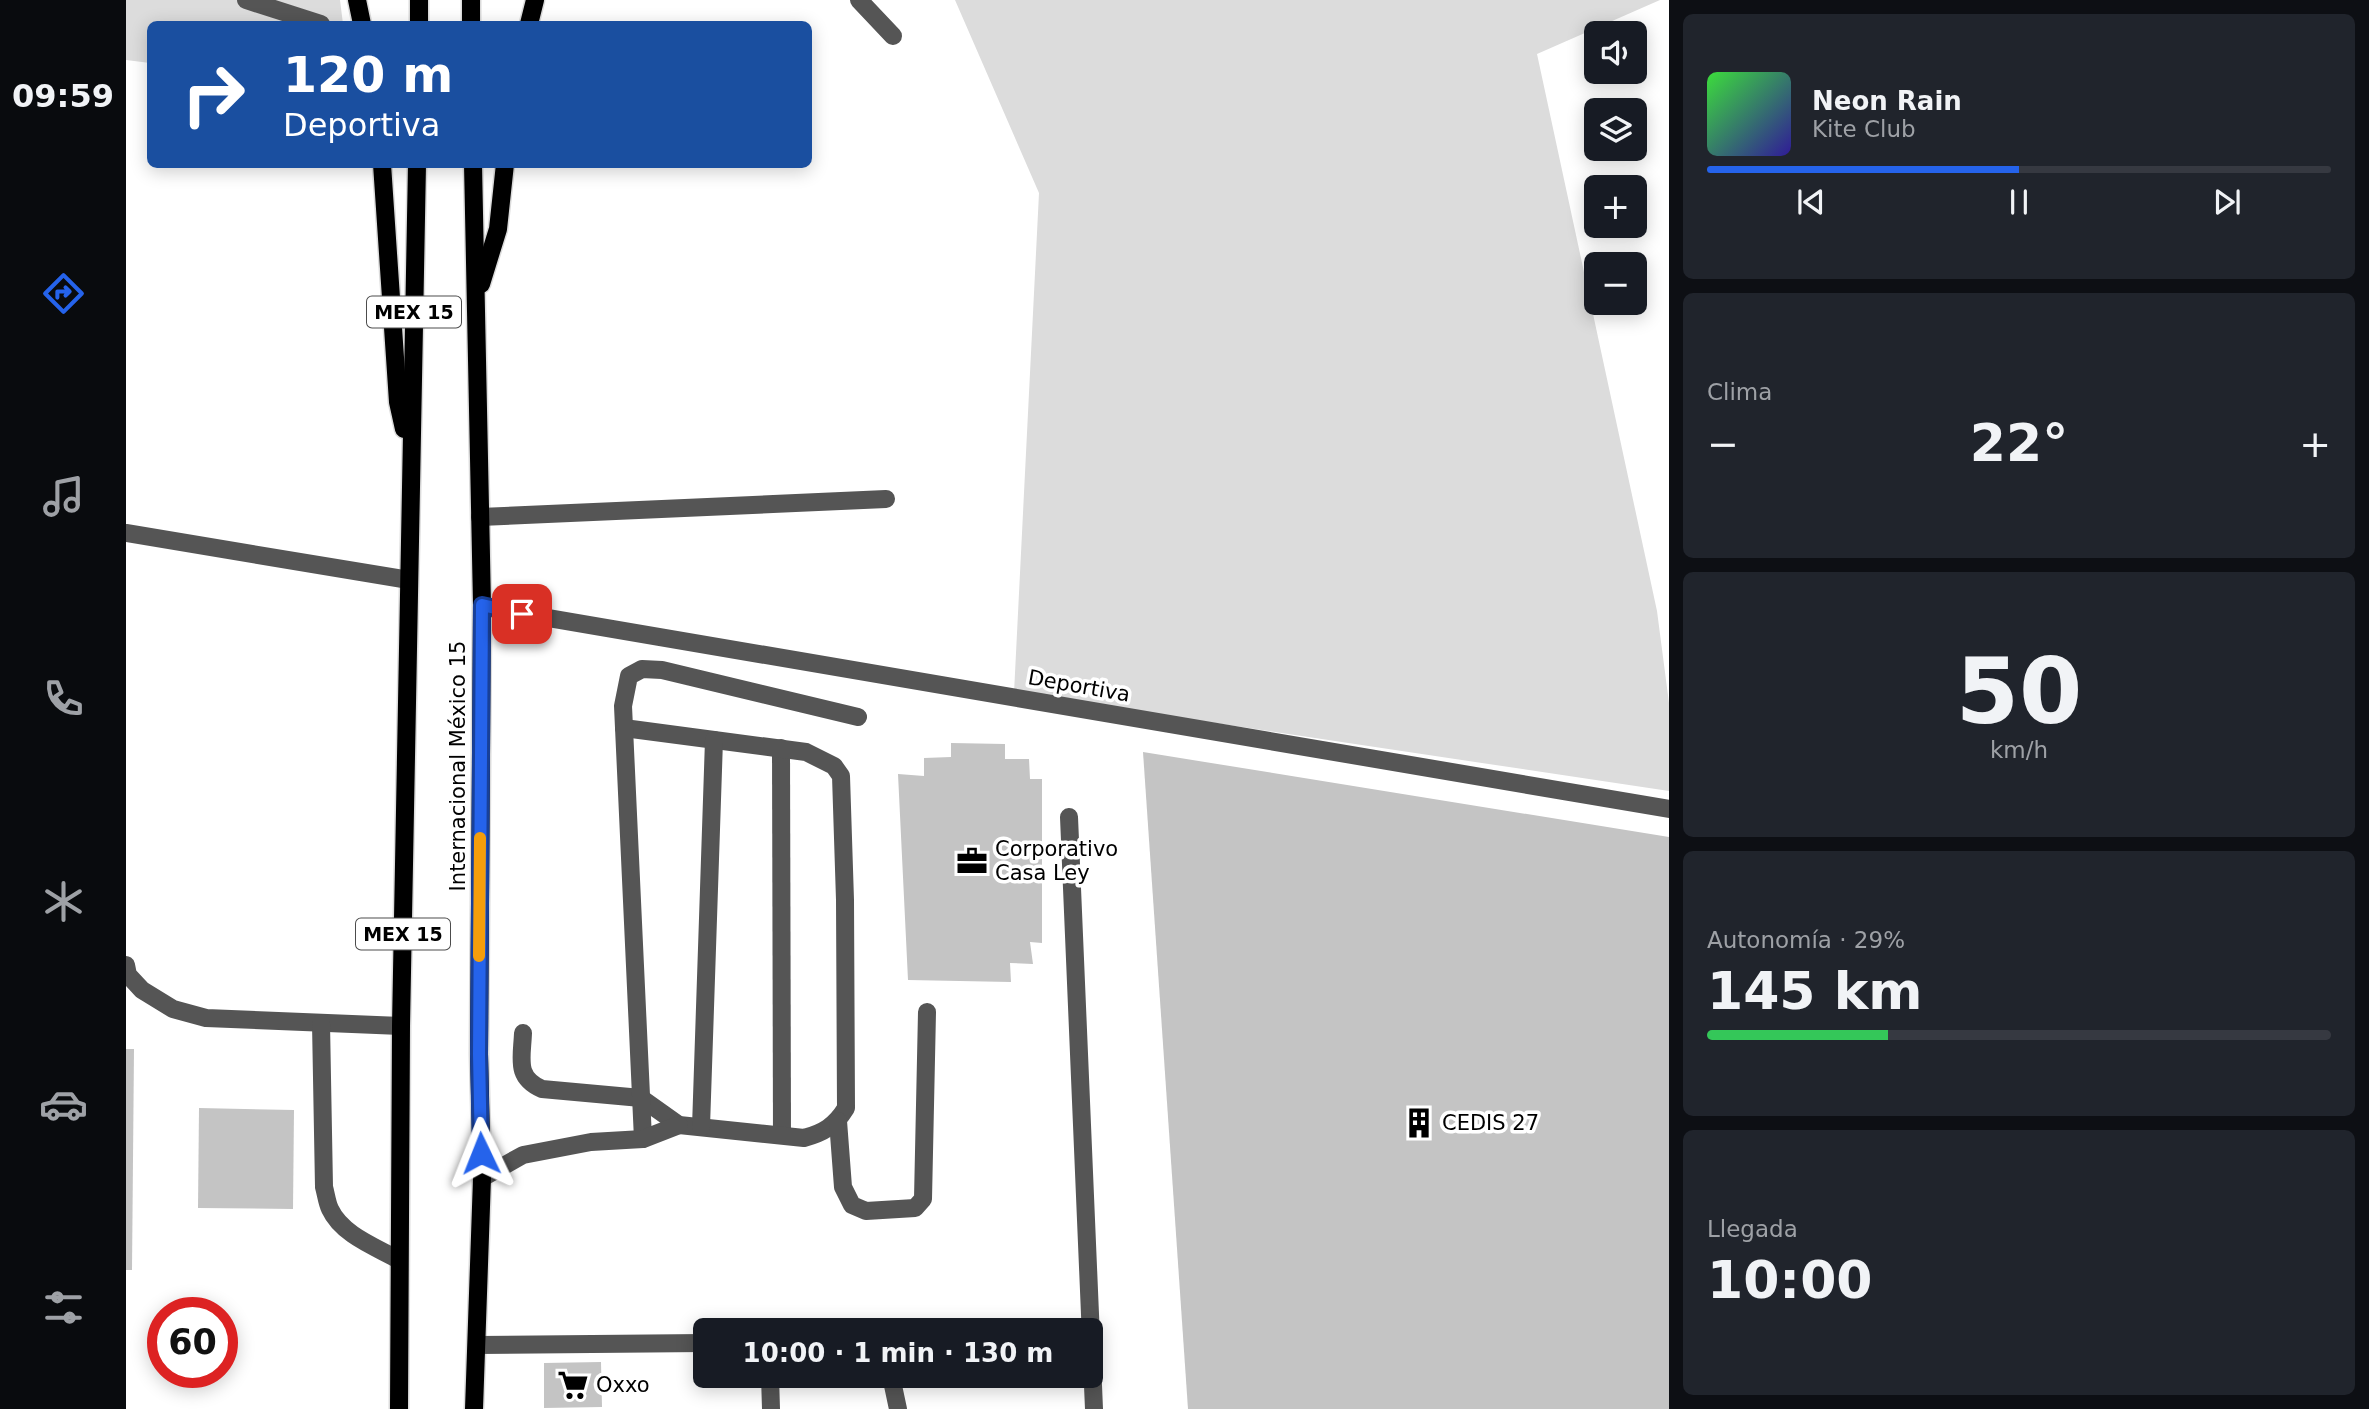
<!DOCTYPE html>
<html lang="es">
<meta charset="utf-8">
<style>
body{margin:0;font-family:"DejaVu Sans",sans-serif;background:#20242c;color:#f1f3f6;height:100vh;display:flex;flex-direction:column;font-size:26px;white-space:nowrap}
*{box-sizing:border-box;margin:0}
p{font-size:23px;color:#9ea1a6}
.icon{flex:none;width:38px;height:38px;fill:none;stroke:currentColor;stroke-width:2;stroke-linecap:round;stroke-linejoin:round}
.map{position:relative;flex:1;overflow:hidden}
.drawer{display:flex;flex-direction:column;gap:14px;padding:14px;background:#0d0f14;width:700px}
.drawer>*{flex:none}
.guide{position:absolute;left:21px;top:21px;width:665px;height:147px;border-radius:10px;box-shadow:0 4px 18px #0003;background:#1a4fa0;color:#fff;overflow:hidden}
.tools{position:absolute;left:1458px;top:21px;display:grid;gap:14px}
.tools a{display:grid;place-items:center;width:63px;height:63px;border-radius:10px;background:#171b24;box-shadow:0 4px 18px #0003;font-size:35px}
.speed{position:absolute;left:21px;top:1297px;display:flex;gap:14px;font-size:35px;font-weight:700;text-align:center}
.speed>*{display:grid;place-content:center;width:91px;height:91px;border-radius:50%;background:#171b24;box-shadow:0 4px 18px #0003;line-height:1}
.speed .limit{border:10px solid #d22;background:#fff;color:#111}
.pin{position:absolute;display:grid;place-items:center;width:60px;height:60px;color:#fff;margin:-30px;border-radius:14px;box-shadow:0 4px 10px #0006}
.me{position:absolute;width:77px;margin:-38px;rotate:358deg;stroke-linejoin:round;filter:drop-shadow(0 0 5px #0008)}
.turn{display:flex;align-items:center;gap:24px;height:147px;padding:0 21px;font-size:32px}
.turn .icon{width:91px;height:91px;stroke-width:2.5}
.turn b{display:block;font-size:49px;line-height:60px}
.big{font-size:52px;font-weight:700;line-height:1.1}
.drawer .widget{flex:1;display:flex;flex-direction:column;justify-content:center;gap:10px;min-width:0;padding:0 24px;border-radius:10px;background:#20242c}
.drawer .dial{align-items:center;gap:0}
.dial b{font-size:91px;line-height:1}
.song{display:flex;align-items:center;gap:21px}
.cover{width:84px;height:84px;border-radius:10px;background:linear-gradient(135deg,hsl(120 70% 55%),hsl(250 70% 35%))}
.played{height:7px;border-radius:4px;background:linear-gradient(90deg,#2563eb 50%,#363941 50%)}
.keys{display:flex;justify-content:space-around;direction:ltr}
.heat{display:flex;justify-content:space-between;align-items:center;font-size:38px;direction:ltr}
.charge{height:10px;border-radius:5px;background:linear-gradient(90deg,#34c759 29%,#363941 0)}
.trip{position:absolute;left:567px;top:1318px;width:410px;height:70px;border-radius:10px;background:#171b24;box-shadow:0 4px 18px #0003;font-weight:700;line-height:70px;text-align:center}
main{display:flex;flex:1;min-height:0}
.tabs{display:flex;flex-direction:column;width:126px;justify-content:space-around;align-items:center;background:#090b0e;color:#9ea1a6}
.tabs .icon{width:49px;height:49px}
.tabs .active{color:#2563eb}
.tabs b{font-size:32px;color:#f1f3f6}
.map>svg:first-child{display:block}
.green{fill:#dcdcdc}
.building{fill:#c4c4c4}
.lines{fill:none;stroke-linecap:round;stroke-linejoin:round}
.major-casing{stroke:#dbdbdb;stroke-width:21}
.minor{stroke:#555;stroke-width:18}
.major{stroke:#000;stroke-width:18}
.route-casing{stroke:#184099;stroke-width:18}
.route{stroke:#2563eb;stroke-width:12}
.slow{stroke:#f59e0b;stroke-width:12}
.labels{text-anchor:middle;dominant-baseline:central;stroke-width:7;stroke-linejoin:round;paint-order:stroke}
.shield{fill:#fff;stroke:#4c4c4c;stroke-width:2}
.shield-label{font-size:19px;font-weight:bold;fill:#000}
.street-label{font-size:21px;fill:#000;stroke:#fff}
.poi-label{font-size:21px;fill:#000;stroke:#fff;text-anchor:start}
</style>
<main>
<nav class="tabs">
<b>09:59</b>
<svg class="icon active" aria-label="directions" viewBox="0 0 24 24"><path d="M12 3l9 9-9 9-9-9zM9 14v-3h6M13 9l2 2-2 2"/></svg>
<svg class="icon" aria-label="music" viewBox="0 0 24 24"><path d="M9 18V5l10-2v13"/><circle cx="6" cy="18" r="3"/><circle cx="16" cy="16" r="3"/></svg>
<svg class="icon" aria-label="phone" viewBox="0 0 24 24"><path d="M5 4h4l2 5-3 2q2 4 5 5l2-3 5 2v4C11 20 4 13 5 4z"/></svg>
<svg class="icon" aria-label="climate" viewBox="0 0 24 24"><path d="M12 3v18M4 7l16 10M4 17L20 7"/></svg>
<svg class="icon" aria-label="car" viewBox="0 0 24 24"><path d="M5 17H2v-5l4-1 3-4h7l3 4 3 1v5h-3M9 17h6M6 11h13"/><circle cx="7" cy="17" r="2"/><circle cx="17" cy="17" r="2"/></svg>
<svg class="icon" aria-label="filters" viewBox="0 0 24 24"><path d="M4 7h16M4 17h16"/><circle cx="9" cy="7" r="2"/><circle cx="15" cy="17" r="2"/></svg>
</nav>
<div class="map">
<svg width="1543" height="1409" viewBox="0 0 1543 1409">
<rect width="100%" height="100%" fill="#fff"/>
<g class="green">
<polygon points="0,0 214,0 217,24 24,24 24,63 0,60"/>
<polygon points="829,0 1534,0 1411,54 1531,611 1543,703 1543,791 888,693 913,193"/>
</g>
<g class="building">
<polygon points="825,743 879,744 879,759 903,759 904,779 916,779 916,943 904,942 907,964 884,963 885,982 782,980 772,774 798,776 798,758 825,757"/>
<polygon points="1017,752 1543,837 1543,1409 1062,1409"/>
<polygon points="0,1049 8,1049 6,1270 0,1270"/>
<polygon points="73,1108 168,1110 167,1209 72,1208"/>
<polygon points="475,1362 476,1407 418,1408 418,1363"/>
</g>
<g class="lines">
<g class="major-casing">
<g id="major">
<polyline points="231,0 236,24"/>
<polyline points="293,24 293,0"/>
<polyline points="345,24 345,0"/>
<polyline points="403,24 409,0"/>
<polyline points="256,164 272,402 278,429"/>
<polyline points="347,164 356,605 353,1054 356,1178 348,1409"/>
<polyline points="355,284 372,229 379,164"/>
<polyline points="273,1409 275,1026 291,164"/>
</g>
</g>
<g class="minor">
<polyline points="120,0 195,24"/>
<polyline points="733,0 767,36"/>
<polyline points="354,517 760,499"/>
<polyline points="0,533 283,580"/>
<polyline points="356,605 369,609 1543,809"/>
<polyline points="655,748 656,1135"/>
<polyline points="943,817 968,1409"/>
<polyline points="0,965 2,975 16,990 47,1009 80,1018 275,1026"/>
<path d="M195,1023l3,164c2,7 3,16 6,22 12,26 46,38 69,51"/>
<path d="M397,1033c-1,26 -8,44 19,56l99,9 38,27 125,13c19,-5 31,-12 42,-30l-1,-208 -4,-124 -7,-10 -28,-14 -182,-24"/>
<polyline points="712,1121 717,1187 726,1205 740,1211 789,1208 797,1199 801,1012"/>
<polyline points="575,1127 588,740"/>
<polyline points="517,1139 497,706 503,676 516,669 536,670 732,717"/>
<polyline points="356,1178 397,1155 465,1142 517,1139 553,1125"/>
<polyline points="351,1345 579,1343"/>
<polyline points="644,1376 645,1409"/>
<polyline points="765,1376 772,1409"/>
</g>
<use href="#major" class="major"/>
</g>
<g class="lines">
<g class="route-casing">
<polyline id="route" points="355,1153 353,1054 356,605 396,614"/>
</g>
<use href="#route" class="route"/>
<polyline class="slow" points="353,956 354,838"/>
</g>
<defs>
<g id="office-bare" transform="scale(2.415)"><path d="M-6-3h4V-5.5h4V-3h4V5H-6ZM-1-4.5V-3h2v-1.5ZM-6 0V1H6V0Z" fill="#000" stroke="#fff" stroke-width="2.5" paint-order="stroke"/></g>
<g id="building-bare" transform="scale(2.415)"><path d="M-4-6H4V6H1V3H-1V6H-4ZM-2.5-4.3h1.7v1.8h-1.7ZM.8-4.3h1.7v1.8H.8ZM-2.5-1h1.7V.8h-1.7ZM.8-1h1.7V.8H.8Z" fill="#000" stroke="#fff" stroke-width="2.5" paint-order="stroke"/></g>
<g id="supermarket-bare" transform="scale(2.415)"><path d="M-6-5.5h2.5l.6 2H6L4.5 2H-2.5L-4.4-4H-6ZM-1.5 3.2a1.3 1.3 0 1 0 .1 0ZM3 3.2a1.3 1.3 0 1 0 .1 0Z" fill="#000" stroke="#fff" stroke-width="2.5" paint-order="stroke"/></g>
</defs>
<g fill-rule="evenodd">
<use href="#office-bare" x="846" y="861"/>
<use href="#building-bare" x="1293" y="1123"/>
<use href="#supermarket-bare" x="447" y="1385"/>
</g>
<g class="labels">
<g class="shield">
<rect x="241" y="296.5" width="94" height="31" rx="5"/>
<rect x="230" y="918.5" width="94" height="31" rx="5"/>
</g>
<g class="shield-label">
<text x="288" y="312">MEX 15</text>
<text x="277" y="934">MEX 15</text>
</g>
<g class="street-label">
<text transform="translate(953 686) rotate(10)">Deportiva</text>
<text transform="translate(332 766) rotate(-90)">Internacional México 15</text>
</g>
<g class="poi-label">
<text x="869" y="849">Corporativo<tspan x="869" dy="24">Casa Ley</tspan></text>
<text x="1316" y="1123">CEDIS 27</text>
<text x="470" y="1385">Oxxo</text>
</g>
</g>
</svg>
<div class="tools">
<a><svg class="icon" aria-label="sound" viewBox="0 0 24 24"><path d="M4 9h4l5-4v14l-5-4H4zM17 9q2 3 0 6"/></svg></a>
<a><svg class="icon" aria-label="layers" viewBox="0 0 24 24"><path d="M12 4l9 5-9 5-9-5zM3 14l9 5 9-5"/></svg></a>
<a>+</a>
<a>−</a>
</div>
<div class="speed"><div class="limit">60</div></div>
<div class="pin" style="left:396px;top:614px;background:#d93025"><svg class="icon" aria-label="arrive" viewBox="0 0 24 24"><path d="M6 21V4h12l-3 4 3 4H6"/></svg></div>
<svg class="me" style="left:355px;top:1153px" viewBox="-20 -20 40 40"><path d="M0-17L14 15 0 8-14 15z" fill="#2563eb" stroke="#fff" stroke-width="4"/></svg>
<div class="trip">10:00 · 1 min · 130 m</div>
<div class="guide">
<div class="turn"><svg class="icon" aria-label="right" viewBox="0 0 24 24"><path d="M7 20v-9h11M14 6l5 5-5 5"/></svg><div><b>120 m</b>Deportiva</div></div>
</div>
</div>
<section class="drawer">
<div class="widget">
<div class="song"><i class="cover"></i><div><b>Neon Rain</b><p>Kite Club</p></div></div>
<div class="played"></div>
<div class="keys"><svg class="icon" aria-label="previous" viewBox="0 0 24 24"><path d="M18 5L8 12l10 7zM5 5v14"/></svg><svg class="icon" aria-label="pause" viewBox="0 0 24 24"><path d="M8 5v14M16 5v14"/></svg><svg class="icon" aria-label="next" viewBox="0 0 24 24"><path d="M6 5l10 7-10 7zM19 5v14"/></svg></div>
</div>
<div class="widget"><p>Clima</p>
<div class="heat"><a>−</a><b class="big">22°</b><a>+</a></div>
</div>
<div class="widget dial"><b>50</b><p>km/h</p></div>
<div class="widget"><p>Autonomía · 29%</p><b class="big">145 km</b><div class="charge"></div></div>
<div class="widget"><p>Llegada</p><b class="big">10:00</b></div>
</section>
</main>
